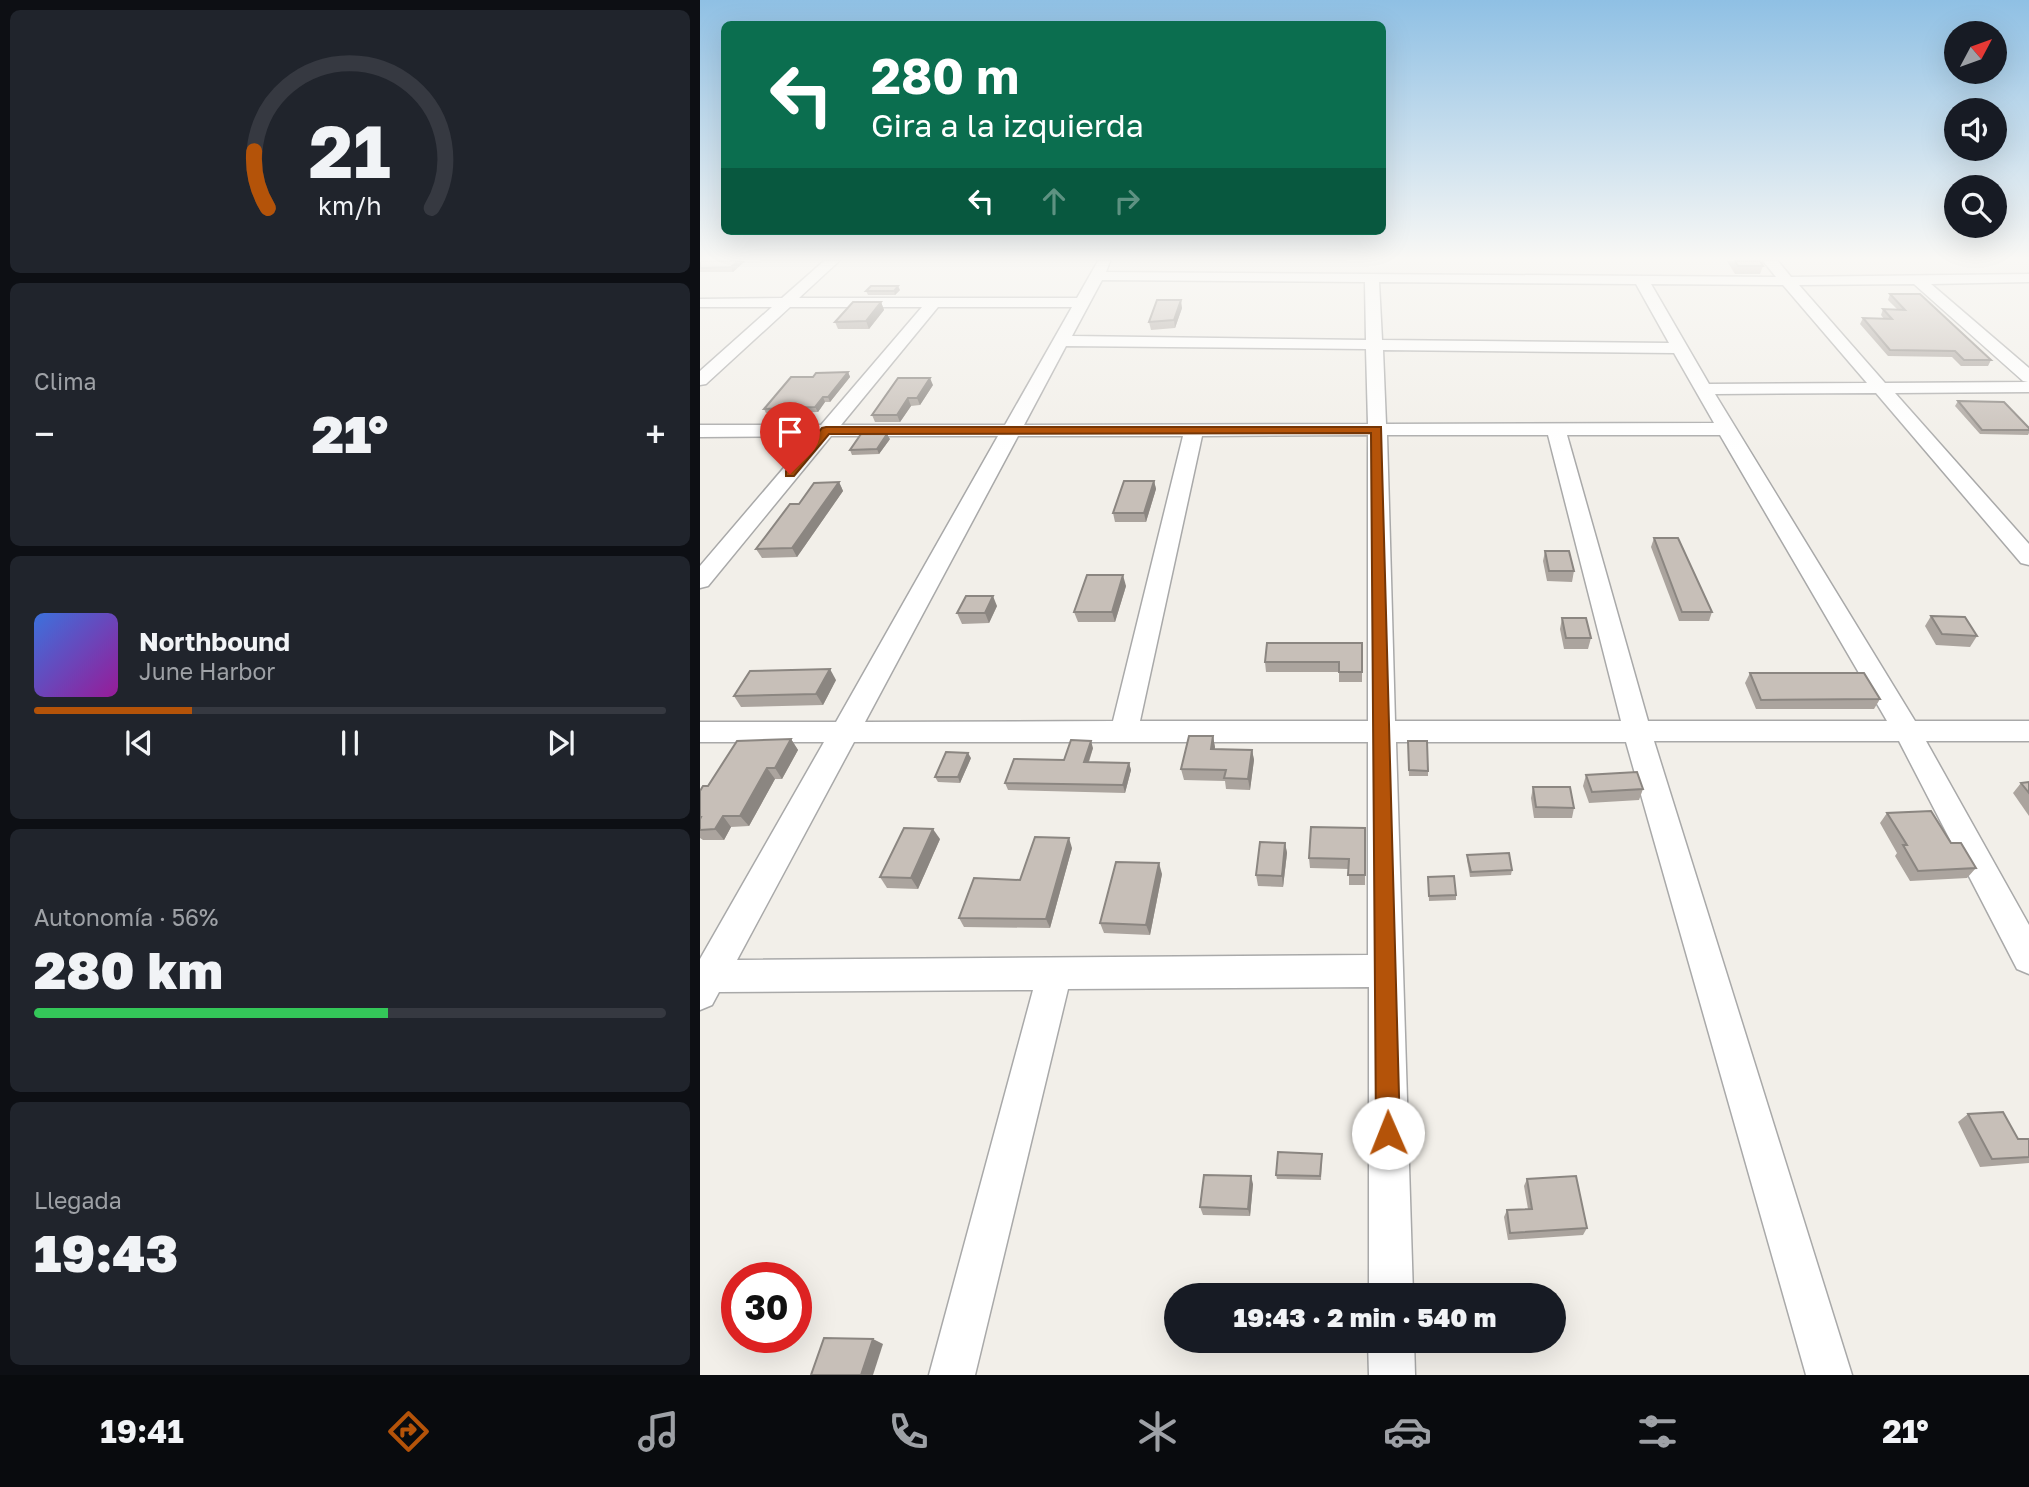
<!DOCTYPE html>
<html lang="es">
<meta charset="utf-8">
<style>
body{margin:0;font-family:"Golos Text",sans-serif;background:#20242c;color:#f1f3f6;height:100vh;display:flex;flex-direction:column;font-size:26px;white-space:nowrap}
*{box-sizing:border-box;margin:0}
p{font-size:23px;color:#9ea1a6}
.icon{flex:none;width:38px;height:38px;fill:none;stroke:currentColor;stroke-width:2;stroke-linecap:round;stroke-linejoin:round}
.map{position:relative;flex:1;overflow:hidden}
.details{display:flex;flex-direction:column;gap:10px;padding:10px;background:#0d0f14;width:700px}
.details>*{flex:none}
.hud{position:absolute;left:21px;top:21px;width:665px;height:214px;border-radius:10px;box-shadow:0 7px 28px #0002;background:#0b6e4f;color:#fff;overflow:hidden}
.needle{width:46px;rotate:49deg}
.fabs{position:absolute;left:1244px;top:21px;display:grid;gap:14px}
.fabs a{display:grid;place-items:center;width:63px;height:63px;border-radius:50%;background:#171b24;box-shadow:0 7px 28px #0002;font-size:35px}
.speed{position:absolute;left:21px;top:1262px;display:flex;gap:14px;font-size:35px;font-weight:700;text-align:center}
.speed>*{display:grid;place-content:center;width:91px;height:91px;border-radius:50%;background:#171b24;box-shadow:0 7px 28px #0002;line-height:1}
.speed .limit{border:10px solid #d22;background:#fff;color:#111}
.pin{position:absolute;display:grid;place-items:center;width:60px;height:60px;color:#fff;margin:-72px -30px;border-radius:50% 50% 50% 0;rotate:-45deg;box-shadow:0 0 7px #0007}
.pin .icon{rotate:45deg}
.me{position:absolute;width:77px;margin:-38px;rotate:359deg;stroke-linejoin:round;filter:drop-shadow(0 0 5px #0008)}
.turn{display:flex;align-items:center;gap:24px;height:147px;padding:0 35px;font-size:32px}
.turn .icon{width:91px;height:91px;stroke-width:2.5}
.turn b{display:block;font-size:49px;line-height:60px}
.lanes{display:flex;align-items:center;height:66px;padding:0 35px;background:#0003;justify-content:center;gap:35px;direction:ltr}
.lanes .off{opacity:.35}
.big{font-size:52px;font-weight:800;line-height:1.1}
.details .tile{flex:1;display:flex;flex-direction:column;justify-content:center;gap:10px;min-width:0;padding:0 24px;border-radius:10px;background:#20242c}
.details .dial{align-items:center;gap:0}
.dial svg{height:182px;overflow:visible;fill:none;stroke:#363941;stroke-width:7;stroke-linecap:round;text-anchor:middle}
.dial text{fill:#f1f3f6;stroke:none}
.song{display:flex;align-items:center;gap:21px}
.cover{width:84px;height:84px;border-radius:10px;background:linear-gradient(135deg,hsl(220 70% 55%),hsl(300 70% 35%))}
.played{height:7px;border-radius:4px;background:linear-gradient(90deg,#b45309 25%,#363941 25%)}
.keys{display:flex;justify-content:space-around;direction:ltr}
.heat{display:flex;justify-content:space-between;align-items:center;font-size:38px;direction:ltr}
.charge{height:10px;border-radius:5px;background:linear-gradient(90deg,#34c759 56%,#363941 0)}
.trip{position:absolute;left:464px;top:1283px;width:402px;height:70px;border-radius:35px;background:#171b24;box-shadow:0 7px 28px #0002;font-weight:800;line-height:70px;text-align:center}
.tabs{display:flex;height:112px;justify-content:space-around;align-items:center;background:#090b0e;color:#9ea1a6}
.tabs .icon{width:49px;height:49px}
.tabs .selected{color:#b45309}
.tabs b{font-size:32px;color:#f1f3f6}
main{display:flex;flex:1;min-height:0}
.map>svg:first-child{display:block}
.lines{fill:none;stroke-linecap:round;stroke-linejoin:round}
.minor-casing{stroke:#a9a9a9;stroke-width:3}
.minor{fill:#fff;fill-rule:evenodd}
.wall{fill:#aba49e}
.shaded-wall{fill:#8b8681}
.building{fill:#c7bfb8;stroke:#8b8681;stroke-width:2}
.route{fill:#b45309;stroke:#753606;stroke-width:2}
</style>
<main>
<section class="details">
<div class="tile dial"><svg viewBox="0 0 100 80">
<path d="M14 69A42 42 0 1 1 86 69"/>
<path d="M14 69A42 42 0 0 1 8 44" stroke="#b45309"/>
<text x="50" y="56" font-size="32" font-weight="700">21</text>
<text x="50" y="72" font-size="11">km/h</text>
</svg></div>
<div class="tile"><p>Clima</p>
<div class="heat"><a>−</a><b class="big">21°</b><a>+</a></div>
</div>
<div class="tile">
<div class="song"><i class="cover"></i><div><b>Northbound</b><p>June Harbor</p></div></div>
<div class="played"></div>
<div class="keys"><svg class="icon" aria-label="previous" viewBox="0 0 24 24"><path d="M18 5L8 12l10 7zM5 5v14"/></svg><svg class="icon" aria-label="pause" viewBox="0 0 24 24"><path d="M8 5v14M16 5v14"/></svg><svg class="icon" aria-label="next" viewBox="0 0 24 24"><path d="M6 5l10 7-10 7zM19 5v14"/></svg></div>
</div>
<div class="tile"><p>Autonomía · 56%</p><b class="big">280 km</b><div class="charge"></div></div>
<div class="tile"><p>Llegada</p><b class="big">19:43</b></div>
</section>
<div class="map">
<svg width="1329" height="1375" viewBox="0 0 1329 1375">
<rect width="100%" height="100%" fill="#f2efe9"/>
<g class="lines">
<g class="minor-casing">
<g id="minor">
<path d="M124,261h15l-40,37h278l21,-37h12l-4,11 670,5 -13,-16h15l13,16 238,-3v8l-98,2 98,84v24l-134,1 134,151v21l-8,-2 -145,-170 -161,1 200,327h114v20h-103l103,184v49l-12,-5 -118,-228h-245l198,634h-46l-180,-633h-230l17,553h-44v-308l-301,2 -93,386h-46l104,-385 -314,2 -7,13 -12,5v-51l124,-217h-124v-20h136l162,-286h-167l-123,150 -8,2v-22l111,-130 -111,1v-12h121l101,-118h-132l-84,77 -6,1v-14l72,-64h-72v-8l82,-1zM402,280l263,2 1,58 -294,-4zM679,282l257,2 33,59 -287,-3zM951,284l132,1 84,98 -158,1zM1214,284l109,97 5,1 -143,1 -86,-98zM238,307h134l-67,118h-164zM366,346l300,3 2,75 -344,1zM683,350l291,3 40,70 -328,1zM668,435v286h-228l62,-285zM687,435h161l73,286h-226zM867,435h153l167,286h-239zM318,436h165l-70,285 -248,1zM154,742h514v213l-631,5z"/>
<polygon points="668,1340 714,1340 715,1375 669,1375"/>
</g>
</g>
<use href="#minor" class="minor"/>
</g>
<g class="wall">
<polygon points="0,261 45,261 33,272 0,272"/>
<polygon points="1027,261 1060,261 1063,266 1060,274 1035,274"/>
<polygon points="200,290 195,295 168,295 166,291"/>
<polygon points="1190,294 1291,360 1288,366 1261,366 1252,357 1188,356 1160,324 1163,318 1184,319 1181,315 1183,309 1197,309 1188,300"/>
<polygon points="181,302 184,310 169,329 138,329 135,322"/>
<polygon points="482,308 475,328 451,330 449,322"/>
<polygon points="148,372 150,377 130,402 125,402 118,412 66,413 64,409 113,377"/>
<polygon points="233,385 220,405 211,406 200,422 175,422 172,415"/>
<polygon points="1258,401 1329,428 1329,433 1328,435 1280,434 1255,406"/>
<polygon points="190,439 179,454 152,455 150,450"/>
<polygon points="454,481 456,489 446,522 415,522 413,513"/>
<polygon points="139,482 143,491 97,557 62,558 56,549 99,504"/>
<polygon points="954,538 1012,612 1009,621 979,621 951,547"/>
<polygon points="845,551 874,571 872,582 847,581 843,561"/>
<polygon points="426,586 415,622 378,622 374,612"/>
<polygon points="297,606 289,623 262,624 257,613"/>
<polygon points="1231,616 1277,636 1270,647 1236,645 1225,626"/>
<polygon points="862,618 891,638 888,649 864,649 860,629"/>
<polygon points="662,643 662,682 639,682 639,672 566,672 565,662"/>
<polygon points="1050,673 1180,699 1174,709 1056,709 1045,683"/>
<polygon points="136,680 123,705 41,707 34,696"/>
<polygon points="513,736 515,749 552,750 554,760 550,790 526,789 525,781 484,780 481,769"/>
<polygon points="91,739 98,750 82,779 75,779 49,826 31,827 24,840 3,840 0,838 0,791"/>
<polygon points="708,746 728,771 728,776 709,776"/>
<polygon points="393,748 389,762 429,763 431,770 425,793 308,790 305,783"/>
<polygon points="271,758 260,783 238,782 235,777"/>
<polygon points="886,775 943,789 939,800 889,803 883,786"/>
<polygon points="1329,782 1329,816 1313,793 1321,783"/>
<polygon points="833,787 874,808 872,818 834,818 831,798"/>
<polygon points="1187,813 1251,843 1276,868 1267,878 1210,881 1195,856 1197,853 1180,823"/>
<polygon points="665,828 665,885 649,885 649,869 610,868 609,858"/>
<polygon points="240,839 218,889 187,888 180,877"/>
<polygon points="585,843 587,853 583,887 558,886 556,875"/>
<polygon points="372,848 350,928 264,927 259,918"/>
<polygon points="767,855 812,870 811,875 770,877 767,860"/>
<polygon points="462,874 450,935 404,933 400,923"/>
<polygon points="728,877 756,895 756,900 729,901"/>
<polygon points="1268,1114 1318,1139 1329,1139 1329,1163 1280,1167 1258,1122"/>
<polygon points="622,1158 621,1180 577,1179 576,1175"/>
<polygon points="827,1179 887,1228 883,1235 808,1240 804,1217 807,1210 828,1209 824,1186"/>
<polygon points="553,1184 550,1216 503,1215 500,1207"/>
</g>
<g class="shaded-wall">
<polygon points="38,261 45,261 33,272 31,267"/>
<polygon points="198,286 200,290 195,295 194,291"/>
<polygon points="481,300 482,308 475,328 474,320"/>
<polygon points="181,302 184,310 169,329 166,321"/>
<polygon points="148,372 150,377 130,402 128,397"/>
<polygon points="230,378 233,385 220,405 217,398"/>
<polygon points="123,397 125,402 118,412 115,407"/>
<polygon points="208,398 211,406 200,422 197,415"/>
<polygon points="187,434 190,439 179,454 177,449"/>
<polygon points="454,481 456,489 446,522 444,513"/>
<polygon points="139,482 143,491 97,557 92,548"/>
<polygon points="423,575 426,586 415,622 412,612"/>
<polygon points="293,596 297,606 289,623 285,613"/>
<polygon points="130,669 136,680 123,705 116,694"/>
<polygon points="513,736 515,747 513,759 511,749"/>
<polygon points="91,739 98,750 82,779 75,768"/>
<polygon points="391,741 393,748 386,769 384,762"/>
<polygon points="552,750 554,760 550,790 548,779"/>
<polygon points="268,753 271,758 260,783 258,777"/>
<polygon points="429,763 431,770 425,793 423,785"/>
<polygon points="67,768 75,779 49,826 40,816"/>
<polygon points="23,816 31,827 24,840 15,829"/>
<polygon points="233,829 240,839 218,889 211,878"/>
<polygon points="369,838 372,848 350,928 346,919"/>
<polygon points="585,843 587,853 583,887 582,876"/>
<polygon points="459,863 462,874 450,935 446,925"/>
<polygon points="551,1176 553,1184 550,1216 548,1209"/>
<polygon points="173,1339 183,1344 173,1375 161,1375"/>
</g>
<g class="building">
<polygon points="0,261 38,261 31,267 0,268"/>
<polygon points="1035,261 1060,261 1063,266 1038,266"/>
<polygon points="171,286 198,286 194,291 166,291"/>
<polygon points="1190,294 1220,294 1291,360 1264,360 1255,351 1190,350 1163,318 1192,319 1183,309 1205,310"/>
<polygon points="457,300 481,300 474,320 449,322"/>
<polygon points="153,302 181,302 166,321 135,322"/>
<polygon points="148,372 128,397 123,397 115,407 64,409 91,377 113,377 116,373"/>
<polygon points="198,378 230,378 217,398 208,398 197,415 172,415"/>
<polygon points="1258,401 1304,402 1329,428 1329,430 1282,430"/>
<polygon points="161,434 187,434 177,449 150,450"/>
<polygon points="424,481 454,481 444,513 413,513"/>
<polygon points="139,482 92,548 56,549 90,504 99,504 114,483"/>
<polygon points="954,538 978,538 1012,612 982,612"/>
<polygon points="845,551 869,551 874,571 849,571"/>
<polygon points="387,575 423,575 412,612 374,612"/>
<polygon points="266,596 293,596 285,613 257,613"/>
<polygon points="1231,616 1265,617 1277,636 1242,634"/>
<polygon points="862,618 886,618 891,638 866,638"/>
<polygon points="567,643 662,643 662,672 639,672 639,662 565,662"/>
<polygon points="130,669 116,694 34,696 50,671"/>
<polygon points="1050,673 1164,673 1180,699 1061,700"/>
<polygon points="489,736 513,736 511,749 552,750 548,779 524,778 526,770 481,769"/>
<polygon points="91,739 75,768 67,768 40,816 23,816 15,829 0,830 0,819 1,817 0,817 0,791 3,786 8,786 37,741"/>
<polygon points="371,740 391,741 384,762 429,763 423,785 305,783 314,759 364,760"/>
<polygon points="708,741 727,741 728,771 709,770"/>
<polygon points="246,752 268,753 258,777 235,777"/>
<polygon points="937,772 943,789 892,792 886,775"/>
<polygon points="1329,782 1329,793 1321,783"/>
<polygon points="833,787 870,787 874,808 836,807"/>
<polygon points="1231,811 1251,843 1261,843 1276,868 1218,871 1203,845 1207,845 1187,813"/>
<polygon points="611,827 665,828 665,875 648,875 649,859 609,858"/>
<polygon points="204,828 233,829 211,878 180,877"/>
<polygon points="335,837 369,838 346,919 259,918 274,878 320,880"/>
<polygon points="560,842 585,843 582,876 556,875"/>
<polygon points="809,853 812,870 771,872 767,855"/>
<polygon points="416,862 459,863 446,925 400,923"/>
<polygon points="754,876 756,895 729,896 728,877"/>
<polygon points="1303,1112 1318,1139 1329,1139 1329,1157 1292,1159 1268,1114"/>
<polygon points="578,1152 622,1154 620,1176 576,1175"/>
<polygon points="504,1175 551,1176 548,1209 500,1207"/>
<polygon points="876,1176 887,1228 810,1233 807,1210 832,1209 827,1179"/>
<polygon points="124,1338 173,1339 161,1375 111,1375"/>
</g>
<linearGradient id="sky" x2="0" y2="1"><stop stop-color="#8fc0e4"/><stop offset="0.57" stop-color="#f9f8f5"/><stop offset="1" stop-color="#f9f8f5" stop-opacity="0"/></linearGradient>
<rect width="1329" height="454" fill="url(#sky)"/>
<polygon class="route" points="126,427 681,427 700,1133 697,1141 688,1145 680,1141 676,1133 671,433 129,434 94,476 86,476 86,471 122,428"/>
</svg>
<div class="fabs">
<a><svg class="needle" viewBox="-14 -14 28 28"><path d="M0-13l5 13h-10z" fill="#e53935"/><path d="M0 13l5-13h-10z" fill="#9ea1a6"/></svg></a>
<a><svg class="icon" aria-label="sound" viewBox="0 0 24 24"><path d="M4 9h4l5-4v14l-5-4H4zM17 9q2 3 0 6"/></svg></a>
<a><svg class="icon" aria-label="search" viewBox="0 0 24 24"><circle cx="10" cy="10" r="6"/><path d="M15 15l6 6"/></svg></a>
</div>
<div class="speed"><div class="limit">30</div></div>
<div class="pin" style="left:90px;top:474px;background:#d93025"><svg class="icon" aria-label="arrive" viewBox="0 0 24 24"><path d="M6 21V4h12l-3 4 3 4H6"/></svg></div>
<svg class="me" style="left:688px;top:1133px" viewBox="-20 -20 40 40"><circle r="19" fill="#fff"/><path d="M0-13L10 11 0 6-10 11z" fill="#b45309"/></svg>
<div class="trip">19:43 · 2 min · 540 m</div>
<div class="hud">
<div class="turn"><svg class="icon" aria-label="left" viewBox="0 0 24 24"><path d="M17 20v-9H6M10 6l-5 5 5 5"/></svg><div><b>280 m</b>Gira a la izquierda</div></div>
<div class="lanes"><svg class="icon" aria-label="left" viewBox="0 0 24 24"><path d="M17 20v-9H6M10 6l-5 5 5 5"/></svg><svg class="icon off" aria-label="ahead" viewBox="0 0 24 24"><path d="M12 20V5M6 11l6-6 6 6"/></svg><svg class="icon off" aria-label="right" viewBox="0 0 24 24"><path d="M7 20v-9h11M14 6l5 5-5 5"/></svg></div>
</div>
</div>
</main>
<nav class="tabs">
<b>19:41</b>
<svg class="icon selected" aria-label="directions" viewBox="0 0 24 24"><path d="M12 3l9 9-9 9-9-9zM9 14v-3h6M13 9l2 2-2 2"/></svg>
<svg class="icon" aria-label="music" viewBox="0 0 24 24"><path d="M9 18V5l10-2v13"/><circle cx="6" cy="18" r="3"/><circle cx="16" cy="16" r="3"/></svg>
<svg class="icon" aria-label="phone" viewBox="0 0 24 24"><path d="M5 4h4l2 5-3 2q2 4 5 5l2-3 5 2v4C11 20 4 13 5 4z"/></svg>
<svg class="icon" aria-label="climate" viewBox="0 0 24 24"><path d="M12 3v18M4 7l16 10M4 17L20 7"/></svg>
<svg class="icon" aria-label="car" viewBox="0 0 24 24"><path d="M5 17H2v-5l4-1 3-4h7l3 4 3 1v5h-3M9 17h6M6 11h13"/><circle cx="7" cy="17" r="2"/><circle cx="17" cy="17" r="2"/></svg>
<svg class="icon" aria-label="filters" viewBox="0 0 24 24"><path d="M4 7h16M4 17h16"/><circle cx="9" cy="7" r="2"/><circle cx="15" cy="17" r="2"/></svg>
<b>21°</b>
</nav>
